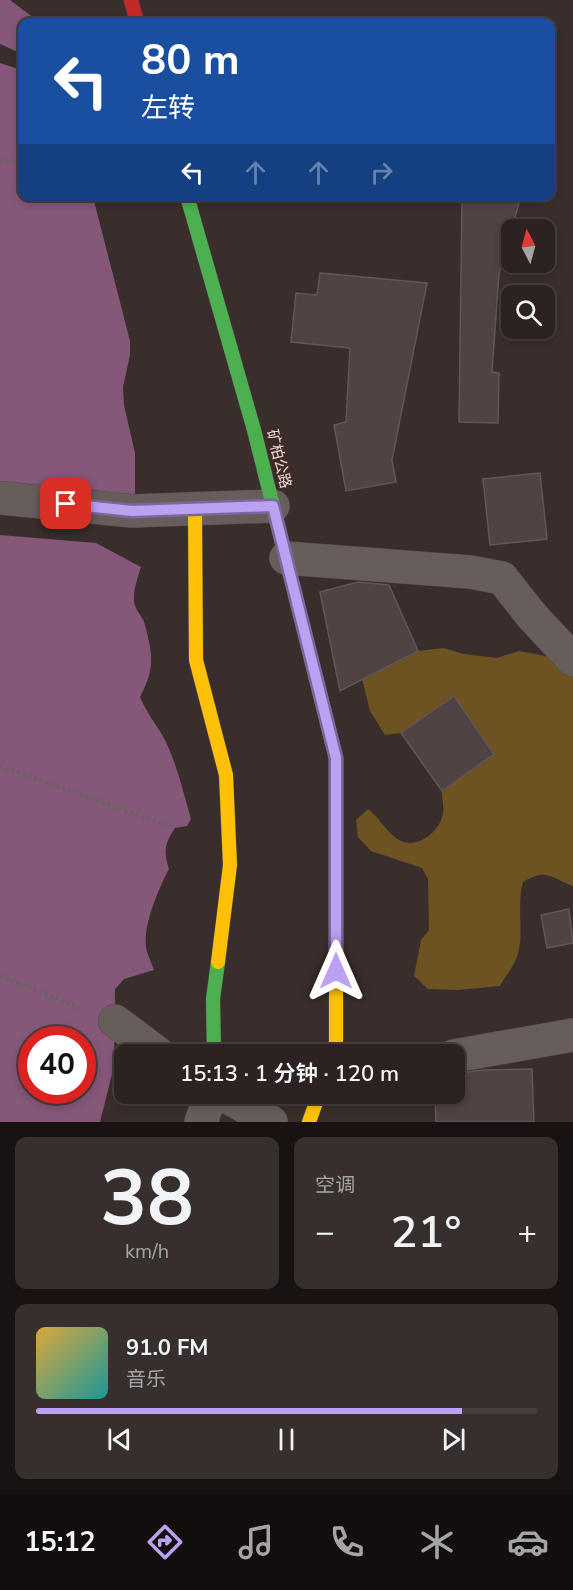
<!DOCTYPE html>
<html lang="zh">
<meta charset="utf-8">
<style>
body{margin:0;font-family:"Nunito Sans","Noto Sans SC",sans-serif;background:#372f2e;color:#f1f3f6;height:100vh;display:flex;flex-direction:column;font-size:22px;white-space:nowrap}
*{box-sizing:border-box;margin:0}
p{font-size:20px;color:#a6a4a5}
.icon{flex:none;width:33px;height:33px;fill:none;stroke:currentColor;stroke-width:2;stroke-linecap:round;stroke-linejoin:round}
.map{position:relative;height:1122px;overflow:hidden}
.sheet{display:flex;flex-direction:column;gap:15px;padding:15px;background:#181312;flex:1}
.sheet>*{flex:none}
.hud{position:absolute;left:18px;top:18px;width:537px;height:183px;border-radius:12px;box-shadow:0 3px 9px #0003,0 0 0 2px #473f3f;background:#1a4fa0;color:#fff;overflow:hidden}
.needle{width:39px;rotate:354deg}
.buttons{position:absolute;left:501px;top:219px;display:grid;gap:12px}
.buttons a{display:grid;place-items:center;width:54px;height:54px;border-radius:12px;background:#2b2221;box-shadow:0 3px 9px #0003,0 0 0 2px #473f3f;font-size:30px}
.speed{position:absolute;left:18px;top:1026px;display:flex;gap:12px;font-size:30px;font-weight:700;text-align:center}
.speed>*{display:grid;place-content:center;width:78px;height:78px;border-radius:50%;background:#2b2221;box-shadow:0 3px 9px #0003,0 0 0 2px #473f3f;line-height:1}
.speed .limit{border:9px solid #d22;background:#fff;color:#111}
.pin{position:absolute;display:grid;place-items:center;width:51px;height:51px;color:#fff;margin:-26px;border-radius:12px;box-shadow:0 3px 9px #0006}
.me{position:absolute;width:66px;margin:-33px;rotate:0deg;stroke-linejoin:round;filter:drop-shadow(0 0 4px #0008)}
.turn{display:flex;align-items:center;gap:21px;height:126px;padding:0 24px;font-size:27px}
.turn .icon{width:78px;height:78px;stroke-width:2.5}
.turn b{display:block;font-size:42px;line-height:51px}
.lanes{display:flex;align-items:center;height:57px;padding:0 24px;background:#0003;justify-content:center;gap:30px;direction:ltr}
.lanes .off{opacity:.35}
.big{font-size:45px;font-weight:600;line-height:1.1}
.sheet .tile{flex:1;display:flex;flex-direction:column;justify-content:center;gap:9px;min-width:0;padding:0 21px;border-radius:12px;background:#372f2e}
.sheet .dial{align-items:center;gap:0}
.dial b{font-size:78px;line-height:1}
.song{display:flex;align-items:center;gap:18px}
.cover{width:72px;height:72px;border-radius:9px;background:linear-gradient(135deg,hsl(40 70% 55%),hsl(180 70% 35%))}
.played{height:6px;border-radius:3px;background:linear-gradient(90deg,#bca0f2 85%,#473f3f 85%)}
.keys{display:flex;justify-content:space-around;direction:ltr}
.heat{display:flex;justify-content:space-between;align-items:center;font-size:33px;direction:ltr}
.sheet .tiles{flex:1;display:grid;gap:15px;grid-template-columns:1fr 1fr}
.tile:last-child{grid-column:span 2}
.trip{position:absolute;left:114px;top:1044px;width:351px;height:60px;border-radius:12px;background:#2b2221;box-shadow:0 3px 9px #0003,0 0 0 2px #473f3f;font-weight:600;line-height:60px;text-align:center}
.tabs{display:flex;height:96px;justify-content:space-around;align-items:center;background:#110e0d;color:#a6a4a5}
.tabs .icon{width:42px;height:42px}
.tabs .selected{color:#bca0f2}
.tabs b{font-size:27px;color:#f1f3f6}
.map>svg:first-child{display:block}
.forest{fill:#6d5321}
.water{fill:#855778;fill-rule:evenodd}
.building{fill:#514243;stroke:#615757;stroke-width:1.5}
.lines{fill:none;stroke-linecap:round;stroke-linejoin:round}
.street-casing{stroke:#544a48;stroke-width:34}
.fast-casing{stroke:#544a48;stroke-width:15}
.slow-casing{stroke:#544a48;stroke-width:15}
.jam-casing{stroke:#544a48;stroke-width:15}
.path{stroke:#6a6361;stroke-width:4;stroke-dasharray:3 3;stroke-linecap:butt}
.street{stroke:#675e5c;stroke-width:33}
.fast{stroke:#4caf50;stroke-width:14}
.slow{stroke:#ffc107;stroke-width:14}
.jam{stroke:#c62828;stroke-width:14}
.route-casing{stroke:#7a689d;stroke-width:15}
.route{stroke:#bca0f2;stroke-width:10}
.labels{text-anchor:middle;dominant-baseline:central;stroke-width:6;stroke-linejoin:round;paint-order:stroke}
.street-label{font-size:15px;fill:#e9dbd8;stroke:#3f2a26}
</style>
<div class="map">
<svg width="573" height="1122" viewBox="0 0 573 1122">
<rect width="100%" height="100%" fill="#392e2c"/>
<path class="forest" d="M443,648l21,6 33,4 22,-7 26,5 28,12v218c-23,-9 -27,-18 -50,-4 -7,24 2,52 -6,75 -4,10 -12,20 -17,29l-42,4 -30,-1 -14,-13 7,-36 8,-10 -1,-51 -6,-11 -51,-17 -13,-14 -2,-17 12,-11c12,9 19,25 33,32 17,8 39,-10 42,-27 1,-7 -1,-16 -1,-23l52,-37 -40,-58 -53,37 -16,2 -15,-24 -8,-32 56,-28z"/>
<g class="water">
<polygon points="0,0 10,0 35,19 36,22 22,22 22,54 0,44"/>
<polygon points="0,63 22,70 22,196 93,197 130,341 130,355 123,387 124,405 135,453 135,504 0,492"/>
<path d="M0,535l96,8 45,24c-3,10 -8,23 -7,33 0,10 9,16 11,25 8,30 10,44 -5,72 6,15 16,27 24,41 13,26 19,53 27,81l-4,7 -12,2c-10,15 -12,23 -6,41 -11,21 -28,60 -22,83 2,6 5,12 7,18l-30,9 -9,10 -1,77 -14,56h-100zM32,1040h50v50h-50z"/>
</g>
<g class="building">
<polygon points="462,196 521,196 499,273 492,372 499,373 498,423 459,422"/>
<polygon points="320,273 427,283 392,460 396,482 346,491 334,425 346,422 350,348 291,342 296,293 317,295"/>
<polygon points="540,473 547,539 490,545 483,479"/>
<polygon points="358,582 389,585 418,651 340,691 320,592"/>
<polygon points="454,696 494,754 442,791 401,733"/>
<polygon points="569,909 573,943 547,948 541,915"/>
<polygon points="532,1069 534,1122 436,1122 435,1094 454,1094 454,1074 483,1070"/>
</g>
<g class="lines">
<g class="street-casing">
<g id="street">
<polyline points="0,498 132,511 273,506"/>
<polyline points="286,558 470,572 502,578 532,616 573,660"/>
<polyline points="115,1021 159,1054"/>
<polyline points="454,1056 573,1035"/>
<polyline points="223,1094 271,1122"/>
<polyline points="201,1122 211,1094"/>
</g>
</g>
<g class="fast-casing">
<g id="fast">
<polyline points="187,196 254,430 316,678"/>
<polyline points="214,1054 213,999 218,962"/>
</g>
</g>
<g class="slow-casing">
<g id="slow">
<polyline points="195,509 196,660 226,775 230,865 218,962"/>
<polyline points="316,678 336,758 336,1042 332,1054"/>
<polyline points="309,1122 319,1094"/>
</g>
</g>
<g class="jam-casing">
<polyline id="jam" points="131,0 137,22"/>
</g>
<g class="path">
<polyline points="0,162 22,157"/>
<polyline points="0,766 175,828"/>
<polyline points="0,976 83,1009"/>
</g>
<use href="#street" class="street"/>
<use href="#fast" class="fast"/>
<use href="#slow" class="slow"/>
<use href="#jam" class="jam"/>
</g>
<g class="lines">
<g class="route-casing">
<polyline id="route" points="66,504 132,511 273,506 336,758 336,971"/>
</g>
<use href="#route" class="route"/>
</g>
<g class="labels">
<g class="street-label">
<text transform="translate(279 459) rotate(76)">矿柏公路</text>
</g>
</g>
</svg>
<div class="buttons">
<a><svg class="needle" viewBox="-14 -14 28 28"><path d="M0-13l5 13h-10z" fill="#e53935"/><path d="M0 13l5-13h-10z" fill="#a6a4a5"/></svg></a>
<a><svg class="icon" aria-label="search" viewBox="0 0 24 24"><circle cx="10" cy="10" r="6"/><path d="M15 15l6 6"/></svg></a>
</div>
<div class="speed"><div class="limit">40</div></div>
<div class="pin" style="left:66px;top:504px;background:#d93025"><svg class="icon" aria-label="arrive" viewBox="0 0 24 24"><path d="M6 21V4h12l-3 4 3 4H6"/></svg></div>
<svg class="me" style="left:336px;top:971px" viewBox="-20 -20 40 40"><path d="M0-17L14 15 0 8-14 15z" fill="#bca0f2" stroke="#fff" stroke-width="4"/></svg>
<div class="trip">15:13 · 1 分钟 · 120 m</div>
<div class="hud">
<div class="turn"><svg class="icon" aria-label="left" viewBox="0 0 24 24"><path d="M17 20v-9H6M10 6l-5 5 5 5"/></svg><div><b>80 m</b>左转</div></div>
<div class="lanes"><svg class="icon" aria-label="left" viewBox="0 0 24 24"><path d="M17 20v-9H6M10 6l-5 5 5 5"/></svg><svg class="icon off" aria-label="ahead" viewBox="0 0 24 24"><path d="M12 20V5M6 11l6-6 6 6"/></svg><svg class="icon off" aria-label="ahead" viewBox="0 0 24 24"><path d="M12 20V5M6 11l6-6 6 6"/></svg><svg class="icon off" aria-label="right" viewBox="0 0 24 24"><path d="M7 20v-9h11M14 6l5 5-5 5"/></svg></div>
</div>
</div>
<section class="sheet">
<div class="tiles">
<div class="tile dial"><b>38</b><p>km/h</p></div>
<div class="tile"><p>空调</p>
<div class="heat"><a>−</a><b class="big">21°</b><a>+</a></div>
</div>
<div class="tile">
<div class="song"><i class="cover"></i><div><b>91.0 FM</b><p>音乐</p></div></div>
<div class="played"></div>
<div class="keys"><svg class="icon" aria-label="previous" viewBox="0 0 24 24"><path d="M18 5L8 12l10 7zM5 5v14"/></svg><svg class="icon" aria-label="pause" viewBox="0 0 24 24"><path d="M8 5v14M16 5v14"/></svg><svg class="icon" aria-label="next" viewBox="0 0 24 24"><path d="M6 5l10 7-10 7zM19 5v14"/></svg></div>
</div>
</div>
</section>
<nav class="tabs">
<b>15:12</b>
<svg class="icon selected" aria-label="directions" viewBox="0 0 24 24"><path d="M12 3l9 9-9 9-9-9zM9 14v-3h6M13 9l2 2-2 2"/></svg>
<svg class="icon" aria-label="music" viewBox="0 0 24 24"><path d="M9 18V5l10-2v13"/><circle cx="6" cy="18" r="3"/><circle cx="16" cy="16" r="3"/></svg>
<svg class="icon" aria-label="phone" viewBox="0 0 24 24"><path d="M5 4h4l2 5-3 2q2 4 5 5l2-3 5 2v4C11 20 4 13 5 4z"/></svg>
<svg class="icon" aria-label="climate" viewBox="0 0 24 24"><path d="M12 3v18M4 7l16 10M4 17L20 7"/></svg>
<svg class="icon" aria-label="car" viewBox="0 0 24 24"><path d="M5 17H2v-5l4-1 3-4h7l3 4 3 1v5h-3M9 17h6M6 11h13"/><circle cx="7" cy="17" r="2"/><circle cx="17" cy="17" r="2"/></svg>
</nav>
